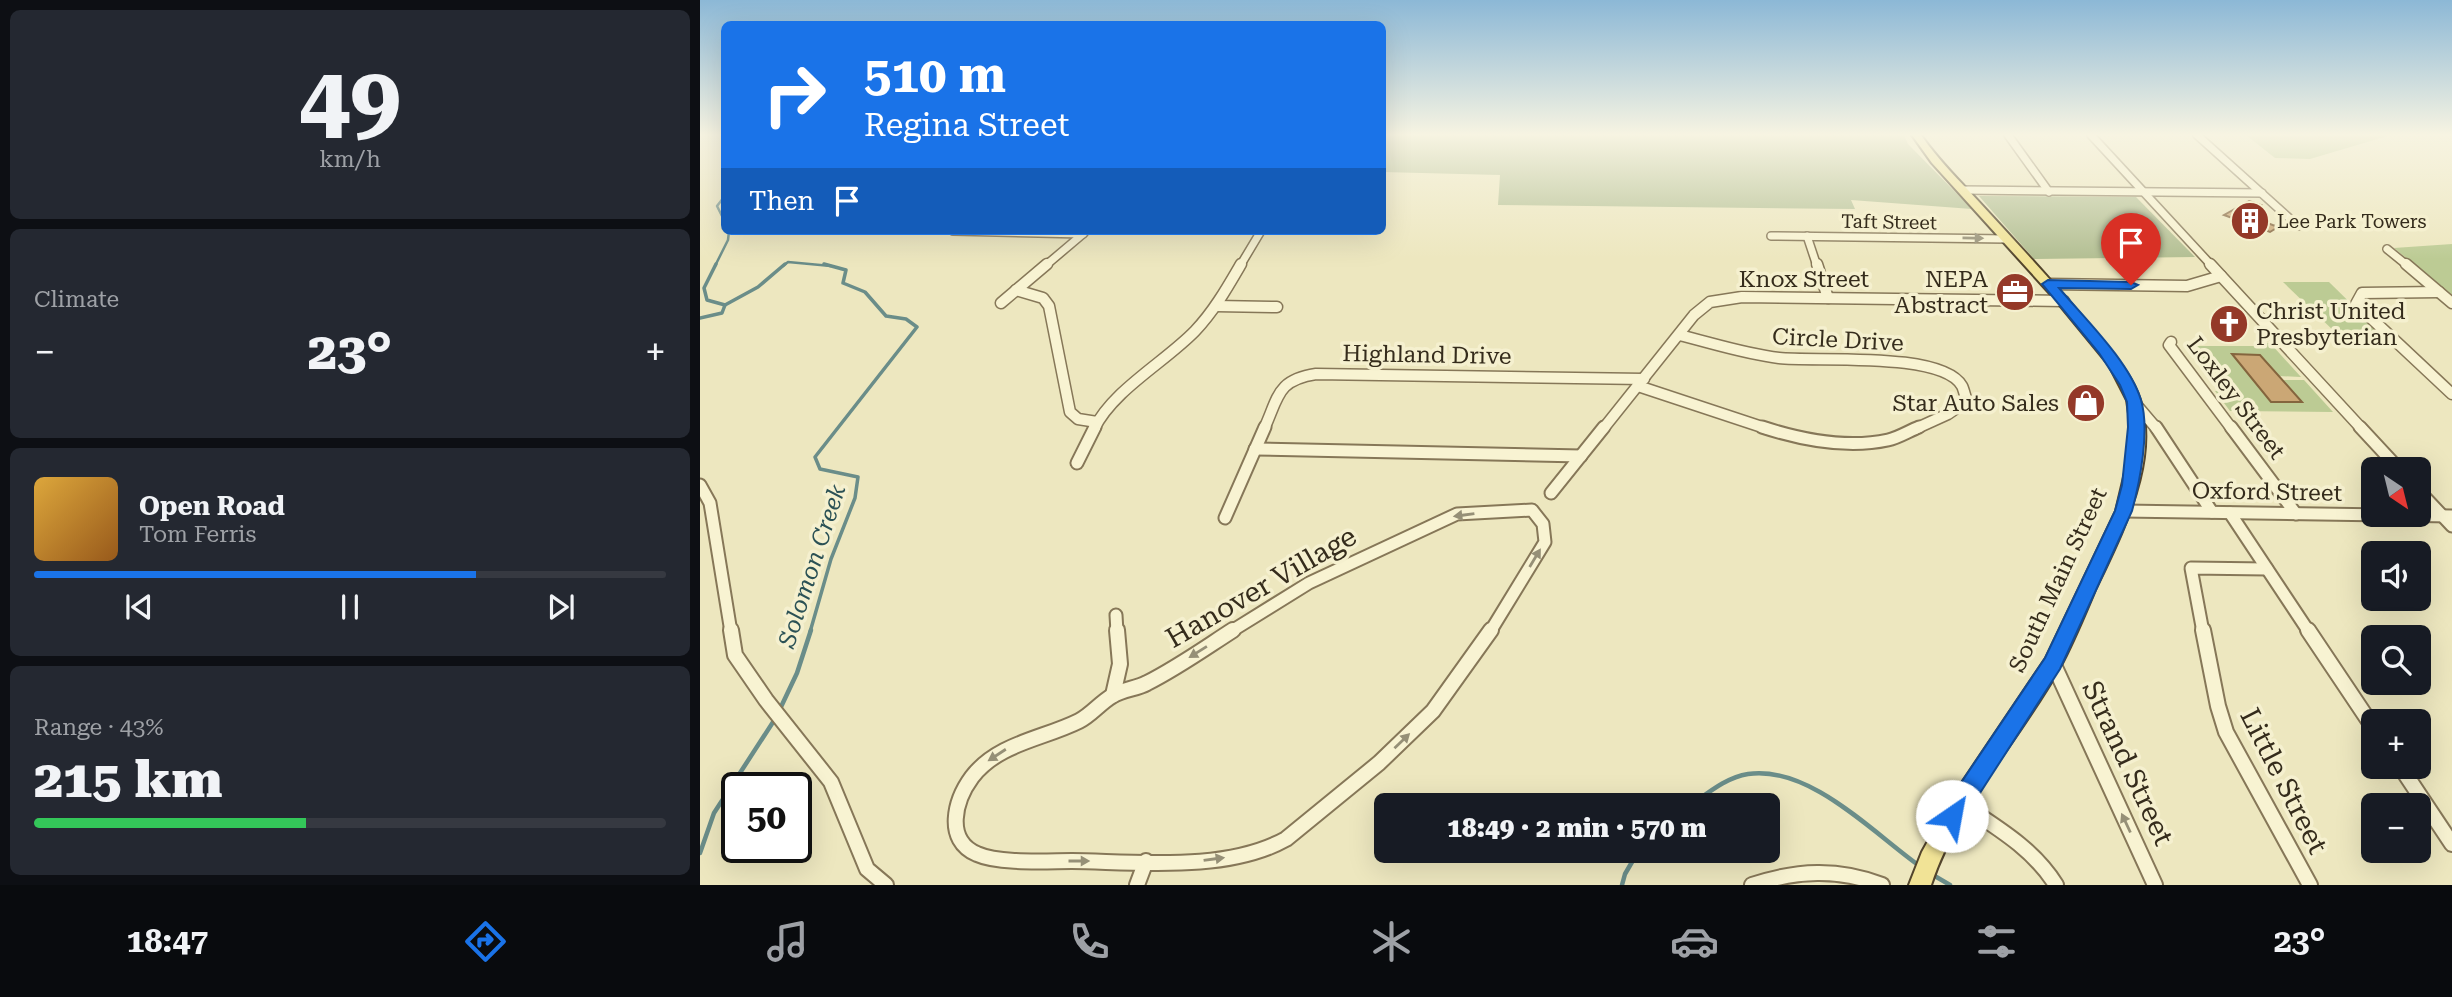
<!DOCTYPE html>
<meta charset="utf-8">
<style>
body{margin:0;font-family:"Roboto Serif",serif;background:#242831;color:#f1f3f6;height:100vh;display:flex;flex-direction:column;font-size:26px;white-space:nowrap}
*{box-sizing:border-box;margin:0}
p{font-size:23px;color:#9ea1a6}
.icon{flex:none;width:38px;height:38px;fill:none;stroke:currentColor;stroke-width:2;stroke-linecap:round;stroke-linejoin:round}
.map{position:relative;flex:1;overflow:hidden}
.drawer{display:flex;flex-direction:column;gap:10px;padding:10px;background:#0d0f14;width:700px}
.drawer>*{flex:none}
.top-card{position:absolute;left:21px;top:21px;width:665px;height:214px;border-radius:10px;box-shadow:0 7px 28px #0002;background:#1a73e8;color:#fff;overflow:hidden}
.needle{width:46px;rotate:145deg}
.buttons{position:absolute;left:1661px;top:457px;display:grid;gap:14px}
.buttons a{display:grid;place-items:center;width:70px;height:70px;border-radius:10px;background:#171b24;box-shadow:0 7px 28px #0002;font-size:35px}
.speed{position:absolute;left:21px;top:772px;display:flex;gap:14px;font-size:35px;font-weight:700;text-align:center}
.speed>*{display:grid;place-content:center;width:91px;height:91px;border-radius:50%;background:#171b24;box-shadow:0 7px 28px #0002;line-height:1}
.speed .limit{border:4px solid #111;border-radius:10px;background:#fff;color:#111}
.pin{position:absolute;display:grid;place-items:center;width:60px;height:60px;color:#fff;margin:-72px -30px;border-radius:50% 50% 50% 0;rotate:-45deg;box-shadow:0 0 7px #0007}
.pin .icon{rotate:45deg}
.me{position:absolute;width:77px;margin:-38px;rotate:33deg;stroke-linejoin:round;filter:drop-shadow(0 0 5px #0008)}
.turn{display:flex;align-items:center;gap:24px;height:147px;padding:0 28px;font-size:32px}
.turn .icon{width:91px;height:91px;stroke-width:2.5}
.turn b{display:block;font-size:49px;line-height:60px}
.then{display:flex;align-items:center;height:66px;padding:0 28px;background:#0003;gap:14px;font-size:26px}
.big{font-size:52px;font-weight:800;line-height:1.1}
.drawer .card{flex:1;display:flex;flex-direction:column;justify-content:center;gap:10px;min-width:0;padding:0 24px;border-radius:10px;background:#242831}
.drawer .dial{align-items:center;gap:0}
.dial b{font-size:91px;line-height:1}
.song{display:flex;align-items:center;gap:21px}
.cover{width:84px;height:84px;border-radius:10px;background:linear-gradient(135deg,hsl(40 70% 55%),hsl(30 70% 35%))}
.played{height:7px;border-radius:4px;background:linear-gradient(90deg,#1a73e8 70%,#363941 70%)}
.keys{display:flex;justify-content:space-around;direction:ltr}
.heat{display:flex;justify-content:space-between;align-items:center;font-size:38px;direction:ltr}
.charge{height:10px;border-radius:5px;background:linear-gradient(90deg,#34c759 43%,#363941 0)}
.trip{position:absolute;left:674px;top:793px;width:406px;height:70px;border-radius:10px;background:#171b24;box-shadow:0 7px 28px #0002;font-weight:800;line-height:70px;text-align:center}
.tabs{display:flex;height:112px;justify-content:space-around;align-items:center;background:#090b0e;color:#9ea1a6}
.tabs .icon{width:49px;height:49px}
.tabs .selected{color:#1a73e8}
.tabs b{font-size:32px;color:#f1f3f6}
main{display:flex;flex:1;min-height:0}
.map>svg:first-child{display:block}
.green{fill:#bccb94}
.cemetery{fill:#b3bf93}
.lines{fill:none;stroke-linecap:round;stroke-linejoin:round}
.stream-far2{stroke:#6a8d89;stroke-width:2.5}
.stream-far1{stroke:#6a8d89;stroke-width:3.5}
.stream{stroke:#6a8d89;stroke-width:4.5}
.building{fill:#cba775;stroke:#84653e;stroke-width:2}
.minor-far3-casing{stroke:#867758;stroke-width:10}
.minor-far2-casing{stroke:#867758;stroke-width:13}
.minor-far1-casing{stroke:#867758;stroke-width:15}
.minor-casing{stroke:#867758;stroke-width:18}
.major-casing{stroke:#53452c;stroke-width:4}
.minor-far3{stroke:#f8f3d2;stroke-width:7}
.minor-far2{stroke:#f8f3d2;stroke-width:10}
.minor-far1{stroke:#f8f3d2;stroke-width:11}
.minor{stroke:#f8f3d2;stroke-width:14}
.major{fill:#f1e396;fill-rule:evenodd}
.oneway{fill:#969077}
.route{fill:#1a73e8;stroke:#114b97;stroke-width:2}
.labels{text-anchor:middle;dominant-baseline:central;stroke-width:7;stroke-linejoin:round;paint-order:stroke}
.far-poi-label{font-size:19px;fill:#352c1c;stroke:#f5f0cf;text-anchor:start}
.far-street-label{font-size:19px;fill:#352c1c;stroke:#f5f0cf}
.street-label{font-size:23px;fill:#352c1c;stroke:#f5f0cf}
.poi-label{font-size:23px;fill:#352c1c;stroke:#f5f0cf;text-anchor:end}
.water-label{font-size:24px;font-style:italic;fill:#2b5155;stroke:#f5f0cf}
.near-street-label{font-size:28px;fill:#352c1c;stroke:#f5f0cf}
</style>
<main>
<section class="drawer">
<div class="card dial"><b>49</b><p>km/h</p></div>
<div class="card"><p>Climate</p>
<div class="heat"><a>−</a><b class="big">23°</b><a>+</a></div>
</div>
<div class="card">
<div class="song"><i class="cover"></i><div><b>Open Road</b><p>Tom Ferris</p></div></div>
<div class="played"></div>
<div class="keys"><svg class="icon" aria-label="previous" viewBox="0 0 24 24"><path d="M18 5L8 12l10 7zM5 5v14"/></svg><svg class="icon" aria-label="pause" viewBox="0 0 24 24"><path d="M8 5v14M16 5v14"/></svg><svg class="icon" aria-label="next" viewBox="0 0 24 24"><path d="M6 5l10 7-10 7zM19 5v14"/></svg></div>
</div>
<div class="card"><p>Range · 43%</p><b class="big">215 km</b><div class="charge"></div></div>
</section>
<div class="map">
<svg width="1752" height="885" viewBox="0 0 1752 885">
<rect width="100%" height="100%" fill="#ede7bf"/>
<g class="green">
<polygon points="1546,135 1691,135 1610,159 1575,158"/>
<polygon points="1752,244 1752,295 1694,248"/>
<polygon points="1583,282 1629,282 1681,333 1637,334"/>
<polygon points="1556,343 1570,343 1601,377 1579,376 1560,355 1533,354 1571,402 1601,402 1582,380 1604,380 1633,412 1530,411 1515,391 1520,391 1486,346 1558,346"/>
</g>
<g class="cemetery">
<polygon points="683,135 1204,135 1208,144 1272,209 1151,200 1155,209 798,205 800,175 683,172"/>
<polygon points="1279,196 1436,197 1495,257 1334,259"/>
</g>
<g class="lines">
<g class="stream-far2">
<polyline points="24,197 17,206 24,220"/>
<polyline points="15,266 28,240 29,231"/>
<polyline points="83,266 88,262 131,266"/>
</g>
<g class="stream-far1">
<polyline points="16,264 4,288 7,300 25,305 58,287 85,264"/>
<polyline points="0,318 22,313 25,305"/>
<polyline points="110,632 131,559 155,498 158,477 120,469 115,457 217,327 206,319 186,316 165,292 143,283 146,270 124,264"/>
</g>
<g class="stream">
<polyline points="80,709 97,673 111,630"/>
<path d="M991,805c17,-12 36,-28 57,-31 62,-9 126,60 173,93"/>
<polyline points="0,853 14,813 75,719"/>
<polyline points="1233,875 1250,885"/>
<polyline points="922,885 925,874 939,850"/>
</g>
</g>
<g class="building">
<polygon points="1549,201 1561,205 1546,215 1578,227 1570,232 1524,215"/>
<polygon points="1532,354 1560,355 1602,402 1571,402"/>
</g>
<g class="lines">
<g class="minor-far3-casing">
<g id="minor-far3">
<polyline points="1308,135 1349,192"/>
<polyline points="1391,135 1512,266"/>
<polyline points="1497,135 1598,226"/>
<polyline points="1263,190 1562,193"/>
<polyline points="253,231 383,234"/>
<polyline points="1071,236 1307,239"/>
<polyline points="1107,236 1117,266"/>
<polyline points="1687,249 1708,266"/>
<polyline points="345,266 384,233"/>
<polyline points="540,266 561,231"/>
</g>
</g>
<g class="minor-far2-casing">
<g id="minor-far2">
<polyline points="1117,264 1128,298"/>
<polyline points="1510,264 1662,429"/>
<polyline points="1706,264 1752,303"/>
<polyline points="1348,284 1487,286 1521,276"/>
<polyline points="316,290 343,298 349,306 370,412 378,419 397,422"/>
<polyline points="1739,292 1662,293 1656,304 1752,394"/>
<polyline points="301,303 347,264"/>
<polyline points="516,306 577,307"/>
<path d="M979,335c33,8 66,19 100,23 37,4 163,-7 183,28 2,4 3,10 5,15l-19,13 -33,15"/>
<polyline points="1471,342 1469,345 1532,429"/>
<polyline points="938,386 1068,429"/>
<polyline points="1434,402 1457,429"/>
<path d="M394,429c19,-39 71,-67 101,-98 19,-20 32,-43 46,-67"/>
<path d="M564,429c15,-33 13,-49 52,-55l328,5"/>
<polyline points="903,429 994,315 1010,302 1042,297 1364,301"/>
</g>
</g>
<g class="minor-far1-casing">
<g id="minor-far1">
<path d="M1062,427c40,13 85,22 126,13 10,-2 21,-9 31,-13"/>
<polyline points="1456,427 1512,512"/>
<polyline points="1531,427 1596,514"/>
<polyline points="1660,427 1699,469"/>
<polyline points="555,449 881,456"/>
<polyline points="377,463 395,427"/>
<polyline points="0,485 10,503 31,632"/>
<polyline points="1718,490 1752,526"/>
<polyline points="851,493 904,427"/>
<polyline points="1424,511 1752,516"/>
<polyline points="1530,513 1609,632"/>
<polyline points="525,518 565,427"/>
<polyline points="416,615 417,632"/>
<polyline points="530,632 609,583 757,514 832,510 843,524 845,542 790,632"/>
<polyline points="1503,632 1491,568 1567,569"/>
</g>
</g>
<g class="minor-casing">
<g id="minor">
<polyline points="31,630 35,655 66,700 131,782 167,869 186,885"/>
<path d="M533,630c-28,18 -56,38 -86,53 -11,6 -24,6 -35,13 -12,7 -21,19 -33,25 -36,18 -81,22 -107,56 -17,23 -28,63 5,77 22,10 70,7 95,7 66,1 155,11 214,-22l93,-76 54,-52 58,-81"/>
<polyline points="1503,630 1518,706 1526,732 1610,885"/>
<polyline points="1608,630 1673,727"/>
<polyline points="1353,663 1455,885"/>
<polyline points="413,695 420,664 417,630"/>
<polyline points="1700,766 1752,844"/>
<path d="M1260,803c36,24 73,45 96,82"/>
<polyline points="437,885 446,861"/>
<path d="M1052,885c45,-15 86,-17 130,0"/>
</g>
</g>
<g class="major-casing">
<path id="major" d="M1212,135h9c17,25 39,46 59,68 37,40 74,80 109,122 15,18 31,35 42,55 38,64 -8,151 -36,210 -11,26 -22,53 -35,77 -41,74 -102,137 -129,218h-22l13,-33 31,-56 93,-138 70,-147 13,-55 2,-29 -4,-27 -18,-35 -55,-67 -122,-135z"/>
</g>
<use href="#minor-far3" class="minor-far3"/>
<use href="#minor-far2" class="minor-far2"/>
<use href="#minor-far1" class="minor-far1"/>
<use href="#minor" class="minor"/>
<use href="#major" class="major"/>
</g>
<defs><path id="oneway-solid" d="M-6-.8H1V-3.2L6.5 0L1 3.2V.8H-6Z" transform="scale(1.75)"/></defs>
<g class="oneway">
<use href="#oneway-solid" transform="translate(1273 238) rotate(1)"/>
<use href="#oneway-solid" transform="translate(764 515) rotate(172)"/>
<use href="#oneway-solid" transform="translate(835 558) rotate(-59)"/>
<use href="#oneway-solid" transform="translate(498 652) rotate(148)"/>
<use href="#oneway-solid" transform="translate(702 741) rotate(-44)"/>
<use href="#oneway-solid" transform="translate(297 755) rotate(147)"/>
<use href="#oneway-solid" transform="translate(1426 823) rotate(-115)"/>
<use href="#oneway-solid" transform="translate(514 859) rotate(-8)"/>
<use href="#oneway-solid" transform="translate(379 861)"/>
</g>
<linearGradient id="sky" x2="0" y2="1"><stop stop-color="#8cb8d6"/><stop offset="0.52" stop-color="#f7f4e2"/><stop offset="1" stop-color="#f7f4e2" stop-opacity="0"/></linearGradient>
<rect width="1752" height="259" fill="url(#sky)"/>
<path class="route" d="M1348,280l83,2 7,3 -7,4 -72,-1c26,31 70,73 82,112 9,30 -1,81 -9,111l-72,158 -100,155 -8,3 -8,-3 -3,-8 3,-8 101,-150 70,-147 7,-26 6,-58 -1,-25 -7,-17 -21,-32 -57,-69z"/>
<defs>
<g id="building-disc" transform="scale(2.0125)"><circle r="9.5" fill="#943928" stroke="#f5f0cf"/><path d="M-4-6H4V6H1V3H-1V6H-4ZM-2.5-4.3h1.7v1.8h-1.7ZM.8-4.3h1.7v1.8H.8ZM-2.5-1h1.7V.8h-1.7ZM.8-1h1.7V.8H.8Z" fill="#fff"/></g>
<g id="office-disc" transform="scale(2.0125)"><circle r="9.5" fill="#943928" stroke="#f5f0cf"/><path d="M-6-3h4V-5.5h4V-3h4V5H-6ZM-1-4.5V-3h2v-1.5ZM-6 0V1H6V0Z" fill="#fff"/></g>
<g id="church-disc" transform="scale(2.0125)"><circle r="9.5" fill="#943928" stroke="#f5f0cf"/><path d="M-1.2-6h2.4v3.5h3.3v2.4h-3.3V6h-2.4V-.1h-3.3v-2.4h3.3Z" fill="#fff"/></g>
<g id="shop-disc" transform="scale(2.0125)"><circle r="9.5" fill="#943928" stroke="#f5f0cf"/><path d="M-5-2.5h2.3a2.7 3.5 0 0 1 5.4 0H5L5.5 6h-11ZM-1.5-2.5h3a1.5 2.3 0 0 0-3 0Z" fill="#fff"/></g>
</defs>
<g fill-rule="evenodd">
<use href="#building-disc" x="1550" y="221"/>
<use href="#office-disc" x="1315" y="292"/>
<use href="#church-disc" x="1529" y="324"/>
<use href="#shop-disc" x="1386" y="403"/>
</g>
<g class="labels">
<g class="far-poi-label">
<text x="1577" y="221">Lee Park Towers</text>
</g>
<g class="far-street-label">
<text transform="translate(1189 222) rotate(1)">Taft Street</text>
</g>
<g class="street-label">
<text x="1104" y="279">Knox Street</text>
<text transform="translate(1138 340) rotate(3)">Circle Drive</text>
<text transform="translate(727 355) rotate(1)">Highland Drive</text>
<text transform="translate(1536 398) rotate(53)">Loxley Street</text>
<text transform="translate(1567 492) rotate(1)">Oxford Street</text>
<text transform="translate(1358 580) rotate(-65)">South Main Street</text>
</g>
<g class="poi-label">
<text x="1288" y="279">NEPA<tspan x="1288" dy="26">Abstract</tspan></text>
<text x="1556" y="311" text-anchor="start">Christ United<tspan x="1556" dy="26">Presbyterian</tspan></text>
<text x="1359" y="403">Star Auto Sales</text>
</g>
<g class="water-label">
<text transform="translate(112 566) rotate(-72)">Solomon Creek</text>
</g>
<g class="near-street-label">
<text transform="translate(561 587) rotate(-30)">Hanover Village</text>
<text transform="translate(1428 763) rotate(65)">Strand Street</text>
<text transform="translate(1584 781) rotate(63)">Little Street</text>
</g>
</g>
</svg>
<div class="buttons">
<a><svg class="needle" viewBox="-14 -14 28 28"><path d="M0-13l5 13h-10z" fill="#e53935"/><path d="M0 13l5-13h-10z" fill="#9ea1a6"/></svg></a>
<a><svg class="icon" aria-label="sound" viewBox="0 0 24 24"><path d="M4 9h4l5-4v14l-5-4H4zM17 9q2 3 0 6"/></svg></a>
<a><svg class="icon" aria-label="search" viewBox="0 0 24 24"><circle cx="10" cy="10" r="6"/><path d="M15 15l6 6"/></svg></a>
<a>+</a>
<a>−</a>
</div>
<div class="speed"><div class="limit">50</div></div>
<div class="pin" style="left:1431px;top:285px;background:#d93025"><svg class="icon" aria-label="arrive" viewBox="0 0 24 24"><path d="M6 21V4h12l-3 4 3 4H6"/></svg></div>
<svg class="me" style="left:1252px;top:816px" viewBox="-20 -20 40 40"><circle r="19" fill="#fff"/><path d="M0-13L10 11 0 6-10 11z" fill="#1a73e8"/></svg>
<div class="trip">18:49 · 2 min · 570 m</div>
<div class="top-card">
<div class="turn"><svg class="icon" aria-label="right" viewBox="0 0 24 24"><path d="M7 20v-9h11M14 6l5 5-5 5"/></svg><div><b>510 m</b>Regina Street</div></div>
<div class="then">Then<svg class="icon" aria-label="arrive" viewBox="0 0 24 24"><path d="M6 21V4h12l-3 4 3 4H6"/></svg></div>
</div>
</div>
</main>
<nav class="tabs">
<b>18:47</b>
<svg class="icon selected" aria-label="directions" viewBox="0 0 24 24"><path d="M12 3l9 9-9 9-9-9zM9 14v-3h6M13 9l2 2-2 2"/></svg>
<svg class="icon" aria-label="music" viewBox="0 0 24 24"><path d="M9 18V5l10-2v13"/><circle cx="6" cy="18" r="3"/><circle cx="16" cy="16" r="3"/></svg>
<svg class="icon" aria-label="phone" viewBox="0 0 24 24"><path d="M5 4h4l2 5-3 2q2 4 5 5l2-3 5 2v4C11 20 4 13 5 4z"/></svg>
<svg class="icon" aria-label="climate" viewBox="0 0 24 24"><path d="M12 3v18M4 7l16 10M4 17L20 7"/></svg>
<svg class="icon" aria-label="car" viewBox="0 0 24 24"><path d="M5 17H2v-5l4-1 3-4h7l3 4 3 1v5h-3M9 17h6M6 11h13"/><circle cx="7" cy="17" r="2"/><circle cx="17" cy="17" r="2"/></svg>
<svg class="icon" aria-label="filters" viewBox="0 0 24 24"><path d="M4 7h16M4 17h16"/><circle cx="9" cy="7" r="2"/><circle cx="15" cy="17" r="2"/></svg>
<b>23°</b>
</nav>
